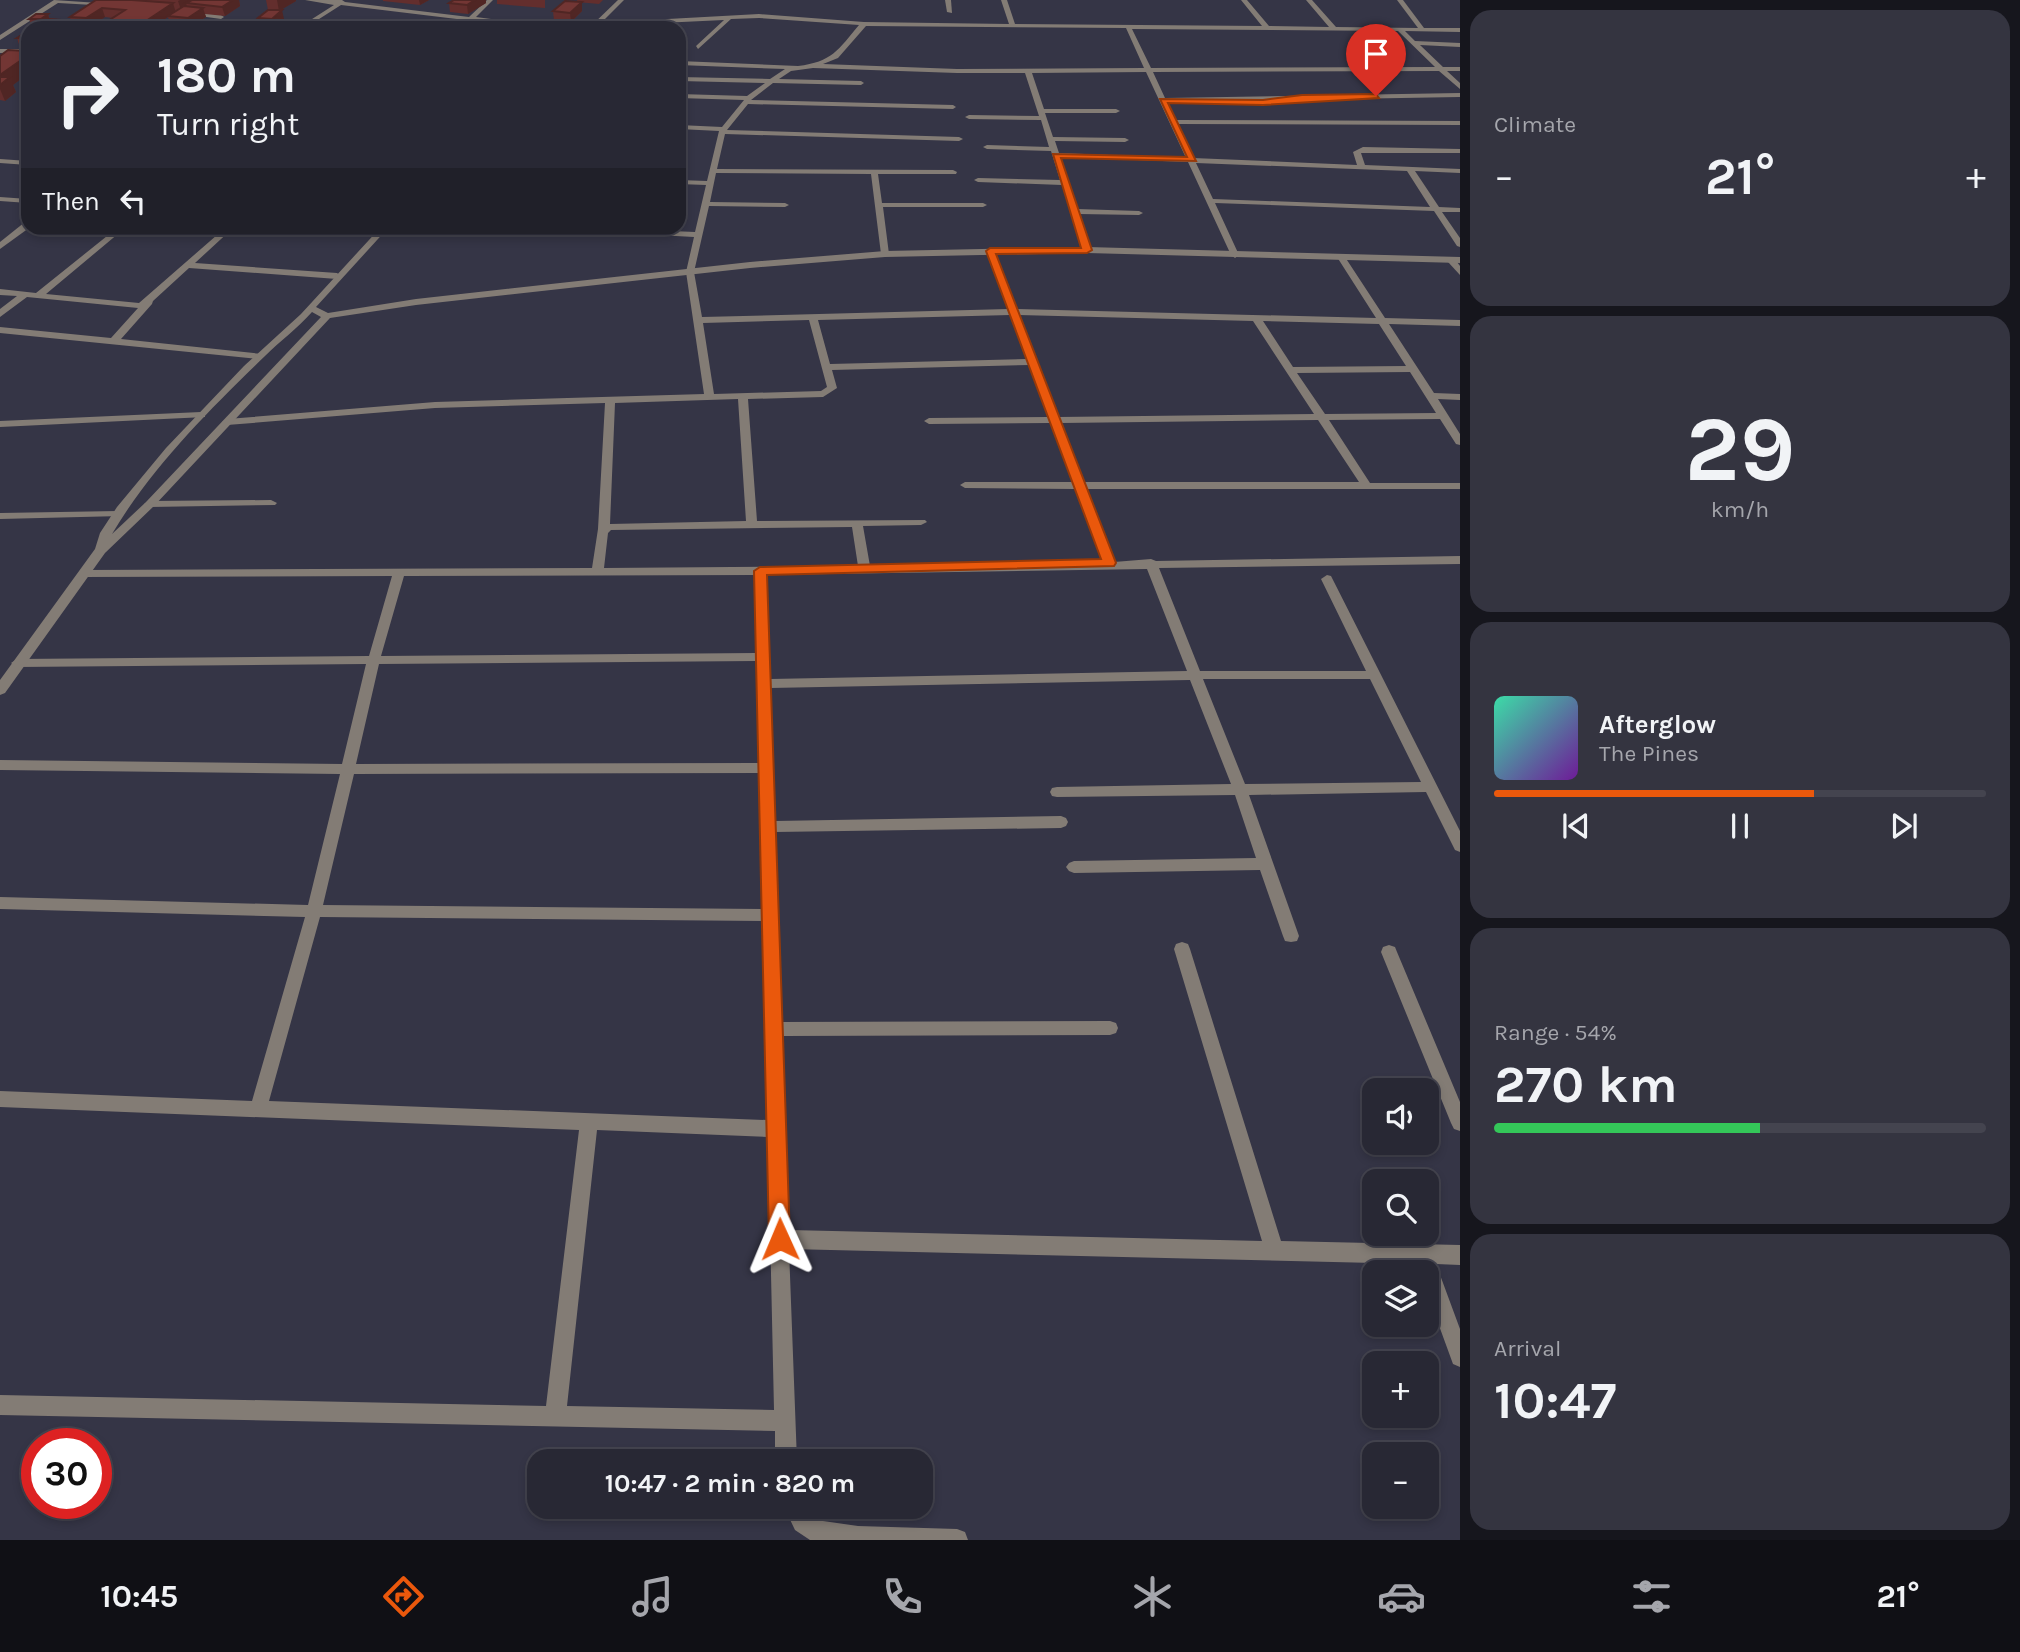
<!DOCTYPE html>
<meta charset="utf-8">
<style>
body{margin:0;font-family:Karla,sans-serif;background:#343440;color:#f1f3f6;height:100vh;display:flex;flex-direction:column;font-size:26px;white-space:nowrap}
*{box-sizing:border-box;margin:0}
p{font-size:23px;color:#a5a6ac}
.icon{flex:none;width:38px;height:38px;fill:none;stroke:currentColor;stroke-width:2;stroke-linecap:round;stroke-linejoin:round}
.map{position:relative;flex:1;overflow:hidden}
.drawer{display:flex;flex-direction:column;gap:10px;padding:10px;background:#16161d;width:560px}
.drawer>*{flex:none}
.guide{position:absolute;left:21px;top:21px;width:665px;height:214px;border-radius:21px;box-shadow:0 4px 10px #0003,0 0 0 2px #44444f;background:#282834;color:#f1f3f6;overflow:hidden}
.controls{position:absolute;left:1362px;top:1078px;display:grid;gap:14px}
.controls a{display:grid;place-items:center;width:77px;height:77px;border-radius:14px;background:#282834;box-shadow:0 4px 10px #0003,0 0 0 2px #44444f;font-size:35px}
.speed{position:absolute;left:21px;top:1428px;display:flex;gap:14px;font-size:35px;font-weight:700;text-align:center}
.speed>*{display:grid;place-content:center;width:91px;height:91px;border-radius:50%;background:#282834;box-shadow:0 4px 10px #0003,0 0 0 2px #44444f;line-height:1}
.speed .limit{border:10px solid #d22;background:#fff;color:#111}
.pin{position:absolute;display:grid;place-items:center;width:60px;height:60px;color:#fff;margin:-72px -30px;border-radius:50% 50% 50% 0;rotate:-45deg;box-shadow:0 0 7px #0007}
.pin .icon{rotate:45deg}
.me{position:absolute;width:77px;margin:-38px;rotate:359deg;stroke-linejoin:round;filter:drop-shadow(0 0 5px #0008)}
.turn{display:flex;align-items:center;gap:24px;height:147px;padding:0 21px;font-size:32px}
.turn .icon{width:91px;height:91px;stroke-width:2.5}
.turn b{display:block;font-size:49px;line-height:60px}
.then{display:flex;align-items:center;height:66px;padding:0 21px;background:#0003;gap:14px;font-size:26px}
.big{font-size:52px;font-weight:700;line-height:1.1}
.drawer .tile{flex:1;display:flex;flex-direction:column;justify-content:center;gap:10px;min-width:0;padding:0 24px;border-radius:21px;background:#343440}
.drawer .dial{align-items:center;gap:0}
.dial b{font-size:91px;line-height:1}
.song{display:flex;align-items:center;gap:21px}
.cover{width:84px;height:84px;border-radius:10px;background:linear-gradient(135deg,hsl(160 70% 55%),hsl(280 70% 35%))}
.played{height:7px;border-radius:4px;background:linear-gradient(90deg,#ea580c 65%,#44444f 65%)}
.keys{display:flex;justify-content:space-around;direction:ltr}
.heat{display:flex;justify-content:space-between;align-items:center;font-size:38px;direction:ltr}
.charge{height:10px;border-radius:5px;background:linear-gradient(90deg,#34c759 54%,#44444f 0)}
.trip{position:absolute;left:527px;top:1449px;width:406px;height:70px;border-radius:21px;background:#282834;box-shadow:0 4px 10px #0003,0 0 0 2px #44444f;font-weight:700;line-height:70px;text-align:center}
.tabs{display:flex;height:112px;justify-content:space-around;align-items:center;background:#101015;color:#a5a6ac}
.tabs .icon{width:49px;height:49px}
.tabs .on{color:#ea580c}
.tabs b{font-size:32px;color:#f1f3f6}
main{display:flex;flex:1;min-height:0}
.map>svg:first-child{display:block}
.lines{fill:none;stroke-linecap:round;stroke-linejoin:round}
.service{fill:#837c75;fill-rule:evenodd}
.minor{fill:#837c75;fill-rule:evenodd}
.tertiary{fill:#837c75;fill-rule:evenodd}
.wall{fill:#632e2d;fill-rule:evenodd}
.shaded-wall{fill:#502624}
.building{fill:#733634;stroke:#502624;stroke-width:2}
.route{fill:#ea580c;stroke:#983908;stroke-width:2}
</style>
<main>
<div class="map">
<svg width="1460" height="1540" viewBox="0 0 1460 1540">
<rect width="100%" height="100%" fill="#353546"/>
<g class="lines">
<polygon class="service" points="271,500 277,503 275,505 150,507 144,504 150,501"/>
<g class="minor">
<polygon points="54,0 114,4 111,6 58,3 0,40 0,35"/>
<polygon points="305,0 342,0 345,2 469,17 487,0 493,0 476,17 557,28 472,20 462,28 455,28 465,20 341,5 305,28 298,28 334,5"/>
<polygon points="945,0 951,0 952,13 947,12"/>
<path d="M1001,0h6l8,24 247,2 -21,-26h6l22,26 60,1 -23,-27h6l24,27 82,1 -21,-28h6l21,28h36v4l-55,-1 10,10 45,2v4l-40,-2 23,22h17v4h-13l13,12v6l-21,-18 -286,1 12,26 295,-5v4l-293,5 8,18 285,1v4l-283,-1 16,34 164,7 -4,-13 10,-5 97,2v4h-99l4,12 95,4v4l-45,-2 24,36 21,1v4h-18l18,26v9l-3,-1 -23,-35 -219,-8 24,52 -4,3 -4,-3 -43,-93 -128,-5 17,52 62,2 4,2 -4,2 -60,-1 12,36 -7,2 -22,-67 -84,-3 -4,-2 4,-2 82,2 -9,-29 -64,-2 -4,-2 4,-2 62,2 -8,-27 -72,-1 -4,-2 4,-2 70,1 -14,-43h-68l-144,-5 -22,3 -12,8 82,2 3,2 -3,2 -88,-2 -22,17 202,5 3,2 -3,2 -205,-5 -21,26 232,7 4,2 -4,2 -234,-7 -8,35 236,1 4,2 -1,2h-78l4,29h101l4,2 -4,2h-100l6,47 -4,3 -4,-3 -10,-80 -155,-1 -6,29 75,1 4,2 -4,2 -76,-1 -15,66 8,45 306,-8 -22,-58 4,-3 4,3 23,58 359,9 -39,-61 4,-3 4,3 40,61 75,2v6l-71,-2 45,69 26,1v6l-22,-1 22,35v11l-4,-1 -16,-25 -111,1 41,63h90v6h-374l28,73 37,-3 5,2 304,-5v8l-301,4 41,103h166l-45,-92 6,-4 4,1 129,255v21l-5,-2 -29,-58 -177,3 50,141 -2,5 -6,1 -6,-1 -2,-5 -23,-66 -186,3 -5,-2 -3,-4 3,-4 5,-2 182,-3 -21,-63 -178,2 -5,-1 -2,-4 2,-4 5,-1 174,-3 -41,-104 -420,8 5,133 286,-5 5,2 2,4 -2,4 -5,2 -286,4 6,190 329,-1 6,2 2,5 -2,5 -6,2 -328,1 7,194 473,11 -88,-292 2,-5 6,-2 6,2 2,5 91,292 179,4v20l-24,-1 24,65v38l-7,-3 -27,-74v-18h-6l-3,-8 -628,-15 8,212h-22v-30l-775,-16v-20l546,11 33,-276 -579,-23v-16l252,10 53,-184 -305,-8v-12l308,8 32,-131 -340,-4v-10l342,4 24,-100 -349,3 -6,-4 6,-4 352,-3 23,-80 -312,1 -2,-3 6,-4 508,-2 6,-39 7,-126 -170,5 -208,17 -5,-3 5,-3 208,-17 269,-8 -18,-122 8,-35 -129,-7 -4,-2h42l92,4 11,-47 -27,-1v-4l28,1 12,-50 -40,-2v-4l43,2 22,-27 -65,-2v-4l68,2 18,-13 -86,-2v-4l91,2 15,-10 -106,-4v-4l119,5c34,-4 40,-16 61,-41l-100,-7 -28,1 -33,30 -2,-3 28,-26 -127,6 -2,-3 164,-9 105,8 145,2zM866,26l260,2 18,40 -187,1 -134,-5 15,-6zM1132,29l266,2 37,36 -284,1zM1146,72l40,86 -127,-5 -4,-12 70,1 4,-2 -4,-2 -72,-1 -8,-24h71l4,-2 -4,-2h-72l-12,-36zM1196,163l211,8 23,36 -217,-8zM1010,315l16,44 -196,5 -12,-44zM1019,315l234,6 61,93 -256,3zM809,320l18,67 -6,4 -107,3 -11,-71zM1263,321l116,3 27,42 -113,1zM1029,365l19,52 -119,1 -5,3 5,3 121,-1 23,59h-108l-5,3 5,3 110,1 28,73 -233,4 -7,-40 58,-1 6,-3 -2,-2 -168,1 -9,-122 75,-2 14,-9 -5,-18zM1410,372l26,41 -111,1 -28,-41zM738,399l8,122 -136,3 5,-121zM1318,420l41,62h-275l-23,-59zM852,527l6,39 -254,2 4,-35 3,-3zM1147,569l40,102 -417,8 -4,-104zM754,575l2,78 -375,3 23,-80zM756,661l3,102 -403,1 23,-100zM1203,679h167l51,103 -176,2zM759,773l3,136 -439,-4 31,-131zM320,917l442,4 5,199 -498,-19zM597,1130l171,7 6,273 -207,-4z"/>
<polygon points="184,10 221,15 224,17 221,19 185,14 163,28 156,28"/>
<rect x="0" y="49" width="28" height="4"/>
<polygon points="0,159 28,161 28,165 0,163"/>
<polygon points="0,197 28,199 28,203 0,201"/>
<polygon points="25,222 28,222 29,228 0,249 0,242"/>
<polygon points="117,228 125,228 46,294 139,303 225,228 233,228 195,263 337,273 341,276 337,279 189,268 153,301 152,304 121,339 262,354 262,358 259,359 0,333 0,327 111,338 138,308 27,297 0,317 0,309 17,296 0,295 0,289 36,293"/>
<polygon points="1448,258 1454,258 1460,266 1460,275 1448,262"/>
<polygon points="201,412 205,413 205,417 0,427 0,421"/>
<polygon points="118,511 124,514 122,516 0,519 0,513"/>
<polygon points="1389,945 1395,947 1397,952 1460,1102 1460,1131 1454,1129 1451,1123 1381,952 1383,947"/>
<polygon points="784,1507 806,1507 816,1520 858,1526 957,1529 965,1532 968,1540 810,1540 795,1530"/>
</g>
<g class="tertiary">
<polygon points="618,0 624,0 596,28 589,28"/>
<path d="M380,228h8l-72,79 12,6 88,-14 334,-37 135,-11 202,-4 373,10v6l-373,-10 -202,4 -135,11 -334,37 -86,13 -176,188 -49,47 -100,140 -5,2v-15l95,-131 5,-16 17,-26 49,-59 78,-82 57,-52zM312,312l9,5 -175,185 -34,32c39,-66 98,-125 153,-178 15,-15 33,-28 47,-44z"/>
</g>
</g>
<g class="wall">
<path d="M96,0h143l1,6 -15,10 -20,-2 1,3 -16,10 -20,-2 -2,-8 -15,10 15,1h-135l7,-4h-9l-2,-5 19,-5 1,4 22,3 -1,-4zM105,17l8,1 -5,3 1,3 -13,-1z"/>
<polygon points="266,0 296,0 296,1 280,10 286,28 211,28 260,28 258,18 268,10"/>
<polygon points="383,0 429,0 420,5 383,1"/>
<polygon points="454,0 486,0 486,3 468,14 450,12 449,3"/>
<polygon points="497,0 545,0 545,8 497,4"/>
<polygon points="577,0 603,0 599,4 577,2"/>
<polygon points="553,11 582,11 571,22 554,21"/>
<polygon points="28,31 28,48 20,48 17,38"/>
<polygon points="28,51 28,76 26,75 13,85 16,92 5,101 0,100 0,56"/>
</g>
<g class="shaded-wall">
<polygon points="180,0 196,0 186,3 187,6 181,10 178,1"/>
<polygon points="229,0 239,0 240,6 225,16 222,7"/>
<polygon points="277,0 296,0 296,1 279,11"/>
<polygon points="419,0 429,0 420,5"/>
<polygon points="475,0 486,0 486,3 468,14 467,5"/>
<polygon points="582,2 582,11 571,22 570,13"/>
<polygon points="173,3 176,13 168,16 168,17 152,28 144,28 143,23"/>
<polygon points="102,8 105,17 90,27 86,18"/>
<polygon points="203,8 206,17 190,27 188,18"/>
<polygon points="282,10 286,28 274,28 272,19"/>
<polygon points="48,14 49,18 43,24 41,19"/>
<polygon points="20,61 26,75 13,85 16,92 5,101 0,89 0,75"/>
</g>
<g class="building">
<polygon points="96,0 132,0 173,3 143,23 108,21 125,10 102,8 86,18 70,17"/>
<polygon points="192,0 233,0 222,7 186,3"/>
<polygon points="454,0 475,0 467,5 449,3"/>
<polygon points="565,1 582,2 570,13 553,11"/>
<polygon points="184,6 203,8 188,18 168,16"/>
<polygon points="268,10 282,10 272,19 258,18"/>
<polygon points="36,14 48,14 41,19 29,19"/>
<polygon points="48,19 140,26 137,28 33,28"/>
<polygon points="219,23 261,28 211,28"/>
<polygon points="28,31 28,38 17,38"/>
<polygon points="8,50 28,51 28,61 20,61 0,75 0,56"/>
<polygon points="0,77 10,77 0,85"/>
</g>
<polygon class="route" points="1376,94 1379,98 1263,105 1168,103 1196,161 1061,158 1092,250 1087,253 996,254 1116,563 1114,566 767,575 790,1239 787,1247 780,1250 772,1247 769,1239 754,571 760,567 1101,559 986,251 990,248 1081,248 1053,154 1187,157 1160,99 1263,100 1302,95"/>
</svg>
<div class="controls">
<a><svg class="icon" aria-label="sound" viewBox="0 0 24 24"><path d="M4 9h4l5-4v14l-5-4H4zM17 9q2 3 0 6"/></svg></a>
<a><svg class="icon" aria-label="search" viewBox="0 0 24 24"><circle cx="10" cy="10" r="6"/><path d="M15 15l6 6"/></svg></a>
<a><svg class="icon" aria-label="layers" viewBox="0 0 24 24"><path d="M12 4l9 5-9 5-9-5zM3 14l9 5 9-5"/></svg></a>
<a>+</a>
<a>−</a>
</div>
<div class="speed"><div class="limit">30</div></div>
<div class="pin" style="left:1376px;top:96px;background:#d93025"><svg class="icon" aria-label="arrive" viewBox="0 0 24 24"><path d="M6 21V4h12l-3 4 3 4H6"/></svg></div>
<svg class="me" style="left:780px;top:1239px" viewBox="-20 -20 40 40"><path d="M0-17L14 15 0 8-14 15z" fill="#ea580c" stroke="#fff" stroke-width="4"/></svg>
<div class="trip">10:47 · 2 min · 820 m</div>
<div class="guide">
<div class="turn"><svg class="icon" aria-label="right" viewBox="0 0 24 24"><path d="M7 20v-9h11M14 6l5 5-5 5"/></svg><div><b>180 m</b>Turn right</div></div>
<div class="then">Then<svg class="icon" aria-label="left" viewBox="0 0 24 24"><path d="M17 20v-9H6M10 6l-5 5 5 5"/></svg></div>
</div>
</div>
<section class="drawer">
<div class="tile"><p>Climate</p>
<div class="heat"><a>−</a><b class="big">21°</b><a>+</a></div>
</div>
<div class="tile dial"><b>29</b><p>km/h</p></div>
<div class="tile">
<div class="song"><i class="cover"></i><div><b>Afterglow</b><p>The Pines</p></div></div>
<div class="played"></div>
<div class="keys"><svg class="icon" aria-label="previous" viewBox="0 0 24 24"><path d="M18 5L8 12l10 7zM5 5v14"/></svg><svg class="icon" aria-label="pause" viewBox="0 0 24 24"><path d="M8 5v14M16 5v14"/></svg><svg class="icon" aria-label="next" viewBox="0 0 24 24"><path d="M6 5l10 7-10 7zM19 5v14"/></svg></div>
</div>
<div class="tile"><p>Range · 54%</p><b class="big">270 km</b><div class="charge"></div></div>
<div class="tile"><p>Arrival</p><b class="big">10:47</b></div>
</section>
</main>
<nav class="tabs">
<b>10:45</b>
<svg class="icon on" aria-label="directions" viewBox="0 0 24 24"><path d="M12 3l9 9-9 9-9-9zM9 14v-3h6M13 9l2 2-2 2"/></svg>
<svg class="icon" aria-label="music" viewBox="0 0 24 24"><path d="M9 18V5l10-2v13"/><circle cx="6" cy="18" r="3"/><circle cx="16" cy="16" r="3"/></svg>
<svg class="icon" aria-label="phone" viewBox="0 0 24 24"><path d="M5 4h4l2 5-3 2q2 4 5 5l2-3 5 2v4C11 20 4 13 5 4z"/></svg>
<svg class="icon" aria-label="climate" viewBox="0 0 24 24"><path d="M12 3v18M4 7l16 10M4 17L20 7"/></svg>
<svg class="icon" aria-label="car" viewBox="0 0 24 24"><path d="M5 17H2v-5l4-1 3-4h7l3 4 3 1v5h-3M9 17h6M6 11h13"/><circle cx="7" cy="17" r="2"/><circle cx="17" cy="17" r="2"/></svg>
<svg class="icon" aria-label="filters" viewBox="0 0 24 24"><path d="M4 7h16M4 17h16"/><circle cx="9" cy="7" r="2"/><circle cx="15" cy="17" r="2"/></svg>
<b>21°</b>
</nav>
